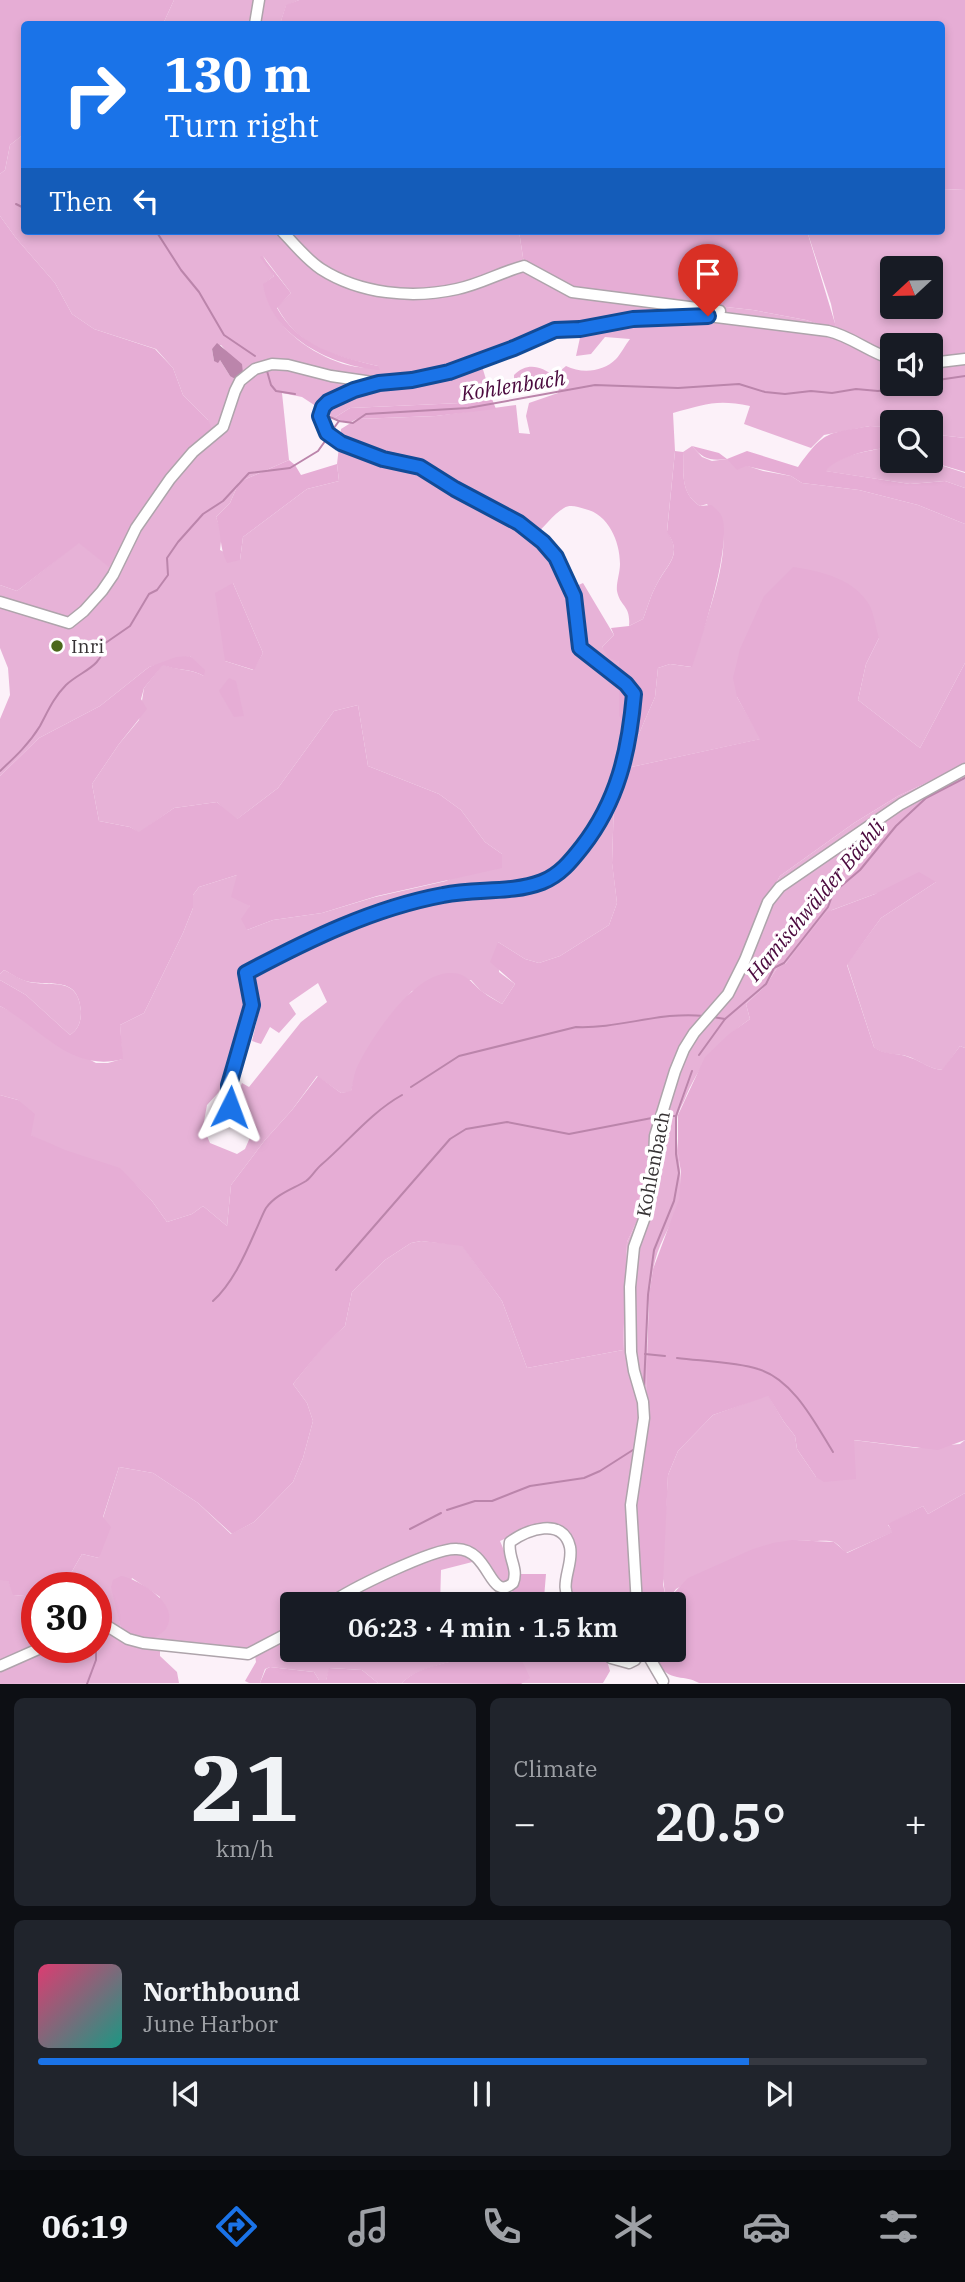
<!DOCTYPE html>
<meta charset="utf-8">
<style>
body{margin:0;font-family:"IBM Plex Serif",serif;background:#20242c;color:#f1f3f6;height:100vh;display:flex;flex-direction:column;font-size:26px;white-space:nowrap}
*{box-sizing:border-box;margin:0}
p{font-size:23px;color:#9ea1a6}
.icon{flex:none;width:38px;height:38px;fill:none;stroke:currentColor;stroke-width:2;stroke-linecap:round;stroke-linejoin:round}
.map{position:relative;height:1684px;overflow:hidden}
.side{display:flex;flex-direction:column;gap:14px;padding:14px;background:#0d0f14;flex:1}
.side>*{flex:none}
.hud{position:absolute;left:21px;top:21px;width:924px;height:214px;border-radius:7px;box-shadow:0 4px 10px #0003;background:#1a73e8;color:#fff;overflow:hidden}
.needle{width:46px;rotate:248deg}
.controls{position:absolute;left:880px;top:256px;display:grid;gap:14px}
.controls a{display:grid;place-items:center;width:63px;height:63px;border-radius:7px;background:#171b24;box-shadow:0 4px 10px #0003;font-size:35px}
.speed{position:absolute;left:21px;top:1572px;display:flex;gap:14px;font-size:35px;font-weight:700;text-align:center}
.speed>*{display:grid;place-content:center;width:91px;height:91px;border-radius:50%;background:#171b24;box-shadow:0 4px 10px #0003;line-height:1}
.speed .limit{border:10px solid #d22;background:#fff;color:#111}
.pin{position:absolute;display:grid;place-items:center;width:60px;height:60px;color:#fff;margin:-72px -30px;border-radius:50% 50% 50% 0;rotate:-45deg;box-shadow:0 0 7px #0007}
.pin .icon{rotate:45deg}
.me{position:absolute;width:77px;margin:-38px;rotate:3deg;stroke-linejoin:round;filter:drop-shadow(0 0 5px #0008)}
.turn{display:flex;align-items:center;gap:24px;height:147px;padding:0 28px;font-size:32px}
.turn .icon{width:91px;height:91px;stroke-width:2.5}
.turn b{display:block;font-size:49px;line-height:60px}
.then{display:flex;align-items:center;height:66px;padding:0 28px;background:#0003;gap:14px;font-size:26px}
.big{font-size:52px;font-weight:600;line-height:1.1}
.side .card{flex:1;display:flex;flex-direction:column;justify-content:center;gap:10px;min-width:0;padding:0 24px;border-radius:10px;background:#20242c}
.side .dial{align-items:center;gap:0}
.dial b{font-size:91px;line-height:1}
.song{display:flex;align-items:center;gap:21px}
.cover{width:84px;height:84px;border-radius:10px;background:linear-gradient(135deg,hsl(340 70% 55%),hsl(170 70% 35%))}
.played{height:7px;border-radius:4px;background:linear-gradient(90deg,#1a73e8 80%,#363941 80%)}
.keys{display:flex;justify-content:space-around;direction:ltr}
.heat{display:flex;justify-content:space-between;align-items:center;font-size:38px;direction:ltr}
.side .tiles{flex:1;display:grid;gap:14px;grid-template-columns:1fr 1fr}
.card:last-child{grid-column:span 2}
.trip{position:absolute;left:280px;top:1592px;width:406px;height:70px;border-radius:7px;background:#171b24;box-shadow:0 4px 10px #0003;font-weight:600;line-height:70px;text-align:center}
.tab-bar{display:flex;height:112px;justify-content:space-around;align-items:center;background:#090b0e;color:#9ea1a6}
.tab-bar .icon{width:49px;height:49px}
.tab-bar .active{color:#1a73e8}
.tab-bar b{font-size:32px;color:#f1f3f6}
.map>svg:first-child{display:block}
.green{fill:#e7b2d7;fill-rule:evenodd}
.forest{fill:#e6add5}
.water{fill:#bb85ab}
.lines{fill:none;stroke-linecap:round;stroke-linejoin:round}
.stream{stroke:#bb85ab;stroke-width:2}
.minor-casing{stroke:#aea4ab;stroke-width:13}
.minor{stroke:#fff;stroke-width:10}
.route-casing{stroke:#114b97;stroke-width:18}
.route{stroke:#1a73e8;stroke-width:12}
.poi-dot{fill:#4b671b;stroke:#fff;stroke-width:2.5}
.labels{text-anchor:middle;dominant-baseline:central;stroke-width:7;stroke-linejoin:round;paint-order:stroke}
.poi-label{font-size:19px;fill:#363234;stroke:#fff;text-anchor:start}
.street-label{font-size:19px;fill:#363234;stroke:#fff}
.water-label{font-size:21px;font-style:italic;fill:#4b093e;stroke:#fff}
</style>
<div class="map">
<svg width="965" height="1684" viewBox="0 0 965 1684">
<rect width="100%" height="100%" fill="#fcf1f9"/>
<g class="green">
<polygon points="174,0 299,0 286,6 280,24 163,24"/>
<path d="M24,134v97h495l5,33 95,31 134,15 53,10 30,9 -5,-25 -24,-73h135v-42l23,1v248l-34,-4v-12h-39v5l-22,-1 -46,9 -13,13 -67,-24 6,-18c-33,-7 -45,-2 -77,7l2,38 -8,80c16,24 1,32 -9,51 -7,12 -10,24 -15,37l-14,7c2,-21 -9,-19 -12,-35 -1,-8 3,-18 3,-27 0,-23 -12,-50 -35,-55 -7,-2 -15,-5 -21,-1 -11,6 -21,21 -32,30l42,49 9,-4 31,52 -12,12 17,15 19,74 17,-39 3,-29 12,-4 21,3c11,-36 36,-98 32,-134 -1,-10 -11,-21 -16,-29l-7,2c-20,-13 -16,-32 -17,-54l9,-6 10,11 10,4 15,-2 36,12 28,5 11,7 57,7 59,15 47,19v139l-45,85 -62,-48 8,-36 13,-26 -142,59 24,42 -139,30 -8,33 -2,60 5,41 -8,22 -49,31 -21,7 -14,-4 -27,-17 1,30 16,12 -13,20 -21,-13 -10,-11 -59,11c-27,32 -51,59 -61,101l-10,1 -24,-17 -25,34 -27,30 -34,45 -4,41 -24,-20 -11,8 -25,8 -15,-21 -16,-16 -106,-50 -12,-35 -18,-5v-89l17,9 23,18 56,30h12l14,-4 -2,-34 24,-12 39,-80 10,-25v-13l6,-8 38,-12 13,31 -3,24 26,-10 49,-7 53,-16 71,-16 56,-27 -17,-12 -24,-32 -22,-16 -71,-28 -10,-61 -24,6 -56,77 -42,32 -19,-18 -43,6 -35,25 -9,-6 -31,-6 -7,-37 27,-40 20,-24 5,-32 19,-24c13,7 27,4 41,12l-14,-20 -41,11 -49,39 -61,32 -39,38v-57l10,-24 -2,-27 -8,-20v-63l17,6 62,-49 30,24 99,-146 -25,-25 -10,-27 -17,-19 -62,-20 -22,-15 -17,-31 -39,-45 -16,-22v-42l5,-4 5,-25zM263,256l28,37 -14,14c23,42 58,49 101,59 -30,8 -77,-18 -96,-42 -8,-11 -13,-27 -18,-40l10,-8zM892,268h39v38h-39zM556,331l25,2 -5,23 15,-2 14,-17 25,2c-5,6 -9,15 -14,20 -13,13 -34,15 -50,7l-12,10c-13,-10 -27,-14 -40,-1v7l5,9 40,-4 -1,6 -29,10 -3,13 4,18 -11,-1 -3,-28 -80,11 -79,3 -16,10 -4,35 2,17 -32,8 -64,48 -3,23 -20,-10 2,-17 -6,-16 14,-14 9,-21 50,-22 -7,-67 20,4 32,21 16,-10 111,-5 31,-4 -11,-36zM221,345l5,6 4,25 -10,-16 -6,1 -2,-12zM892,345h39v38h-39zM233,583l30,70 -10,17 -28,-9zM318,983l9,19 -26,20 -52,65 -7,-4 -7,19 11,4 -6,17 8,4 3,8 -6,14 -8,5 -27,-11 -7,-16 4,-22 12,-13 35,-85 -3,-18 5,-2 4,20 -8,34 9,3 9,-17 9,6 17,-19 -7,-11z"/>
<path d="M887,447l5,1v12h33l40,13v15l-20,-7 -35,3 -85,-13c13,-17 43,-19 62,-24z"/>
<path d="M965,765v283l-5,-2 -17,24c-13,-1 -20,-7 -31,-12 -13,-6 -27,-1 -38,-11l-27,-83 34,-46 55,-36 -61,12 -43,16 -46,53 -9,5 -11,17 -20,19 4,15c-32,23 -51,45 -66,82 -3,6 -7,13 -7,20 -2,25 6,50 3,75 -4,24 -20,43 -25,65 -11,44 -6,90 -9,134l2,15 -9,195h-76v-3l7,-6 -3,-6 7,-37 -15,-27c-21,-7 -41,7 -59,15l10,24 1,13 -4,5 -7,1 -16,-25 -43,11 -1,35h-148v45h187c-25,16 -57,13 -77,33h-24l-16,-13 -32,-2 -4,12h-7l-5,-8 -44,-5 -5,2 -5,14h-11l-4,-2 11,-19 -2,-13 -54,-4 -40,2v9l17,16 2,11 -179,1v-104h8l6,15 23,2v50h59v-60h-33l19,-33 17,4 4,-40 16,-51 34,6 45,30 33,31 23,-12 39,-40 10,-24 10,-37 -6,-18 -14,-19 32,-40 20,-18 7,-34 33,-32 26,-17 10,-2 41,4 40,56 25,67 96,-18 4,-108 18,-38 8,-76 10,-35 26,-56 91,-161 74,-53 44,-27zM132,1578l28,19 -22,41 -17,-9 -3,-16z"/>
<path d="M4,970c8,4 17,10 25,12 24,5 49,-6 52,29 0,10 -2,18 -11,24l-44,-40 -26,-15v-6z"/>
<path d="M768,1395l16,27 11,14 2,13 19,28 37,-37 64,8 43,-4 5,-4v53l-37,21 -5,-8 -35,19 5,7 -47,21c-3,-3 -8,-9 -12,-11 -5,-2 -16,-1 -22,-1 -51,-3 -92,25 -136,48l-5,7 -6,-2 -3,-23 6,-96 10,-24 35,-36z"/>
<polygon points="512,1592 510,1605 465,1605 495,1599 498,1594"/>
<polygon points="512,1650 604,1650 610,1671 603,1683 521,1683 529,1678"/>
</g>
<g class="forest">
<polygon points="0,0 174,0 163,24 24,24 24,134 10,145 5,170 0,174"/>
<polygon points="299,0 965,0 965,190 942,189 942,24 280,24 286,5"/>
<polygon points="0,216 16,238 55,283 72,314 94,329 155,349 173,368 183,395 208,420 214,434 142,516 109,567 79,543 17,591 0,585"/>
<polygon points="519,231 807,231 837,330 806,320 753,310 619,295 569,287 524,264"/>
<path d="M262,256l29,37 -14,15c22,39 60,48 101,58l2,4c-47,-3 -110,-34 -117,-86l11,-8 -14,-19z"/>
<polygon points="492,399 496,409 436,416 357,419 349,423 334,418 350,408 461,403"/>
<path d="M870,426l22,1v21c-16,-1 -57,9 -66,23l84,13 35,-3 20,7v36l-47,-19 -59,-15 -57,-7 -11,-7 -45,-10 -9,4 -10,-11c-17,2 -24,0 -35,-13l27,7 8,6 20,-8 51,16c27,-37 28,-33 72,-41z"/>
<polygon points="931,434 965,438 965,472 925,460 931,460"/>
<path d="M675,451l8,1c1,21 -3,41 17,54l11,-1c4,3 9,7 11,12 10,28 -20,120 -30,150l-22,-3 -12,4 -3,29 -17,39 -19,-20v-54l-10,-4 -7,-11 12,-12 -3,-7 18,-2 14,-7c5,-13 8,-25 15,-37 10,-19 25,-27 9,-50z"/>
<path d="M289,460l6,5 6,10 36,-11 2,17 -32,8 -64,48 -3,23 -13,3c-8,-15 -5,-30 -11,-46l14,-14 9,-21z"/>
<path d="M793,567c28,4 62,12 77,39 4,9 6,22 9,32l-13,26 -8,36 62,48 45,-85v102l-67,31 -44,27 -74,53 -14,25 -27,72 -30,42 -20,22 -26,56 -10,35 -2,39 -6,37 -18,38 -4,108 -96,18 -25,-67 -40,-55 -41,-5 -10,2 -26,17 -33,32 -7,34 -20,19 -32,39 14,19 6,18 -10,37 -10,24 -39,40 -22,12 -34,-31 -45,-30 -34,-6 -16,50 8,10 -12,31 -17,-4 -19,33h-26v10l-24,-2 -5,-14 -8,-1v-485l18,5 17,14 -4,21 34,15 55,18 32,33 15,21 25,-8 11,-8 24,20 4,-41 34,-45 27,-30 26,-34 23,17 10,-2c2,-8 3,-18 7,-26 15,-30 57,-94 94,-92 15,0 21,12 31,19 6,5 13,8 19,12l13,-20 -25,-22 8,-20 27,17 14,4 21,-7 49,-31 8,-22 -5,-40 2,-61 8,-33 138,-30 -23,-42 -4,-19 7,-29 24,-53z"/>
<polygon points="233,583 263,653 254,670 225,661 215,593"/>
<path d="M190,656l15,14 -1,6c-14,-8 -27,-5 -41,-11l-19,23 -3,11 6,10 -28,35 -27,40 7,37 31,6 9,5 35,-24 43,-6 20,17 41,-31 56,-77 24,-6 10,61 71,28 22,16 24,32 17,12v14l-125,28 -55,17 -49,7 -26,10 -6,-11 9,-13 -19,-9 6,-22 -38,12 -6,8v13l-10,25 -39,80 -24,12 3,34c-52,14 -82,-31 -123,-53v-26l26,15 44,40c9,-6 11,-14 11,-24 -3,-35 -28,-25 -51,-29 -9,-1 -18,-8 -26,-12l-4,4v-198l39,-38 61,-32 49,-39 27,-10z"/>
<polygon points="229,678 236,681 244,716 234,717 219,691"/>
<path d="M919,872l17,10 -55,36 -34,47 27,82c11,9 25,5 37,11 12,4 19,11 31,12l18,-24 5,2v392l-27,10 -84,-10 2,39 -32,3 -8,-5 -19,-28 -2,-13 -11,-14 -16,-26 -55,19 -35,36 -10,24 -5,109 2,10 6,2 17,-18 65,-29 20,-6 19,-3 42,2 13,11 45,-21 -4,-8 35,-18 5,8 37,-21v190h-266c-9,-5 -12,-4 -22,-6 -15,-3 -21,-15 -28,-27h25v-45h-35c-2,-42 -6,-83 -2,-124 3,-29 12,-57 9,-86l3,-100 4,-26 26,-70 2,-27 -3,-18v-39l27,-58 24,-23 21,-15 -4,-15 20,-19 11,-17 9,-5 41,-51 48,-18z"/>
<polygon points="521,1574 546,1574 544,1598 563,1602 563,1605 510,1605 512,1592"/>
<path d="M121,1576c18,3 63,30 44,54 -4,4 -10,7 -14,10l-13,-2 -17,-9 -10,-42 2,-7z"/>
<path d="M479,1650c35,0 36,-7 51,28l-9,6 -119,-1c20,-21 52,-17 77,-33z"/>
<polygon points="270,1667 314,1672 319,1680 326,1680 329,1668 362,1670 378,1683 260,1683 266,1669"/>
</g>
<polygon class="water" points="217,343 242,364 243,373 237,380 230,376 220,360 218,363 214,361 212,349"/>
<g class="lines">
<g class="stream">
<polyline points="16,204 24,208"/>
<polyline points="156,231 181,270 199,292 224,335 255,356"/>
<polyline points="267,371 271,385 276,391 295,394"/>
<polyline points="931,381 965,376"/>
<polyline points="328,416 339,421"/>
<polyline points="331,432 339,421 353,423 366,414 468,408 595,385 678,388 739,384 765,392 785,394 811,391 832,393 856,389 878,391 901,388 908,383"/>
<path d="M0,771c15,-14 29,-27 40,-45 8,-15 14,-29 26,-41 16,-15 36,-17 38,-41l26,-18 19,-32 8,-4 11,-15 -1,-17 11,-16 25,-28 20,-13 26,-28 41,-5 28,-17 10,-14"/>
<polyline points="713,1017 725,1019"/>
<polyline points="699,1055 725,1019 766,984 774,968 784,963 828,907 833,893 860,870 896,826 926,798 965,778"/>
<path d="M411,1087l48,-31 117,-29c43,2 85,-16 128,-11"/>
<polyline points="666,1116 676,1116"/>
<polyline points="336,1270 450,1139 466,1129 507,1122 569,1134 657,1117"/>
<path d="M213,1301c19,-17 32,-46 42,-69 4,-8 7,-17 11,-24 10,-14 27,-19 40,-27 6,-4 9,-11 15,-16 27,-23 49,-52 81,-70"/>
<polyline points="645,1354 665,1356"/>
<path d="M677,1358c24,3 59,4 81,11 35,10 57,54 75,83"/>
<polyline points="644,1387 648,1295 654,1250 674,1201 679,1173 676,1154 676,1116 692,1071"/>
<polyline points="447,1510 475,1501 492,1501 530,1486 584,1478 600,1471 636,1448"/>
<polyline points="410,1529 441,1513"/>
<polyline points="87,1684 96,1660 96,1647"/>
</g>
<g class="minor-casing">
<g id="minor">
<polyline points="255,24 259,0"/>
<path d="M282,231c12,13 24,28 39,38 39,25 91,30 136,20 24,-5 44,-17 67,-23l48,26 148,19"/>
<polyline points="931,363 965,359"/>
<path d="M0,602l69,21 15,-12 18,-20 11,-16 23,-47 34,-49 23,-27 30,-25 12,-36 5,-10 15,-12 17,-5 16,1 43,11 48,7 33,-3 37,-8 65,-24 41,-18 25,-1 53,-10 75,-3 120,15c23,5 42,22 64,28"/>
<path d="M230,1107l-1,-22 23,-80 -6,-32c62,-33 127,-65 197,-78 33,-7 67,-1 99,-13 16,-6 26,-18 37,-31 8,-11 17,-22 25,-34 19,-33 27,-85 30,-123l-8,-10 -46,-36c-4,-32 -5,-65 -25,-92 -24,-32 -62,-47 -96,-65 -13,-7 -24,-16 -37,-23 -24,-13 -95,-12 -101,-49 -4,-23 41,-32 58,-36"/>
<path d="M328,1605c20,-15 107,-58 129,-56 34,1 32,54 56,34 6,-15 -6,-26 -3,-41 17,-12 53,-26 60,5 4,20 -14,39 3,58"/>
<polyline points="637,1605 631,1505 644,1418 643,1402 634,1371 631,1352 630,1287 634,1247 646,1214 653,1180 655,1136 675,1071 684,1049 694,1033 728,994 745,960 768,902 780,887 901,804 965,769"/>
<polyline points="96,1619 128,1639 143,1643 248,1654 292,1631"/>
<polyline points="607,1650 611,1658 629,1663 635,1660 642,1650"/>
<polyline points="645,1650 663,1681"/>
<polyline points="0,1666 43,1647"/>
</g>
</g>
<use href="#minor" class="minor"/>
</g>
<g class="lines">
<g class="route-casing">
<path id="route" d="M230,1107l-1,-22 23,-80 -6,-32c62,-33 127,-65 197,-78 33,-7 67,-1 99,-13 18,-7 29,-21 40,-35 36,-46 47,-96 52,-153l-8,-10 -46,-36 -6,-52 -18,-39 -13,-15 -24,-19 -64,-34 -35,-22 -37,-8 -42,-16 -14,-10 -7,-17 3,-9 5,-5 26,-12 25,-7 33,-3 37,-8 65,-24 41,-18 25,-1 53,-10 75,-3"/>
</g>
<use href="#route" class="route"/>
</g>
<circle class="poi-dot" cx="57" cy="646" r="7"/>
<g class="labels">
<g class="poi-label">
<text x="71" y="646">Inri</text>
</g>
<g class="street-label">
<text transform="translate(653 1164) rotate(-79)">Kohlenbach</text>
</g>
<g class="water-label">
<text transform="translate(513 385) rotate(-9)">Kohlenbach</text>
<text transform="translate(815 900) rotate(-50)">Hamischwälder Bächli</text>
</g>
</g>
</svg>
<div class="controls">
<a><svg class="needle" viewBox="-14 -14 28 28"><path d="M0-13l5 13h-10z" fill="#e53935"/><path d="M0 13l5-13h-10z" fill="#9ea1a6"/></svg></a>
<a><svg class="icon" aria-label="sound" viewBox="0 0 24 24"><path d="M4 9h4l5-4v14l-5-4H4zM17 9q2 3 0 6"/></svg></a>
<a><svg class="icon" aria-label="search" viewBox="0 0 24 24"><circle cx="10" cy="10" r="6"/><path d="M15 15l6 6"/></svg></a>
</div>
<div class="speed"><div class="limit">30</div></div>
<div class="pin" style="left:708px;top:316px;background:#d93025"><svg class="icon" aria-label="arrive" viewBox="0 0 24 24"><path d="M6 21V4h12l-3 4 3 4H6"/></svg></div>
<svg class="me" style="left:230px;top:1107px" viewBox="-20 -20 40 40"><path d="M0-17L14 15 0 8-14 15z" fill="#1a73e8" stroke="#fff" stroke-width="4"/></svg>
<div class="trip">06:23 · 4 min · 1.5 km</div>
<div class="hud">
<div class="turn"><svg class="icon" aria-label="right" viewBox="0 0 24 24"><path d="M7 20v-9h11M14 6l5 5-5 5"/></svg><div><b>130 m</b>Turn right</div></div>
<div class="then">Then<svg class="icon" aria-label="left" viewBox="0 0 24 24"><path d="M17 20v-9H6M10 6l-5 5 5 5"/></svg></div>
</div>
</div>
<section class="side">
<div class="tiles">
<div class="card dial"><b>21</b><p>km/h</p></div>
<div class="card"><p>Climate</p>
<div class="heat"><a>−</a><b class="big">20.5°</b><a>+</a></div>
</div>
<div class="card">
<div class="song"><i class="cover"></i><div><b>Northbound</b><p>June Harbor</p></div></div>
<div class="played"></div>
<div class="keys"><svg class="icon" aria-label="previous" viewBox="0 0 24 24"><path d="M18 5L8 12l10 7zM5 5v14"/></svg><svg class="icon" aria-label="pause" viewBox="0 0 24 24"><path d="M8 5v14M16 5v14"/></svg><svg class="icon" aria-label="next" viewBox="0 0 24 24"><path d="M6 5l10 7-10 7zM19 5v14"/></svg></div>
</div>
</div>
</section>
<nav class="tab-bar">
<b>06:19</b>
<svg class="icon active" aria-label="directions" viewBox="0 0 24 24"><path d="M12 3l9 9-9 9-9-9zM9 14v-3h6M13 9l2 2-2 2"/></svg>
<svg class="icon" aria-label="music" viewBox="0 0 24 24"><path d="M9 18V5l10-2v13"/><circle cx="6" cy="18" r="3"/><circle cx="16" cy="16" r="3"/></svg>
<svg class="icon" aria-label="phone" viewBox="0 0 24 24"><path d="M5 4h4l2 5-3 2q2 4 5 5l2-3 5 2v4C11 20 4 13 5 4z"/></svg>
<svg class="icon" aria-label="climate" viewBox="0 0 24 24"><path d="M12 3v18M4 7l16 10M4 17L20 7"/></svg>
<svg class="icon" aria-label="car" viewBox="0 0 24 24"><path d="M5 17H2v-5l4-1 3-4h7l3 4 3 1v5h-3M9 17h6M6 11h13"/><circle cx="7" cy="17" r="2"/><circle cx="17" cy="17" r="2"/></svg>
<svg class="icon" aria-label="filters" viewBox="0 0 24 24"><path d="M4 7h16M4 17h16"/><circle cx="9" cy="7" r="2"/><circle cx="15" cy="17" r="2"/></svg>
</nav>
